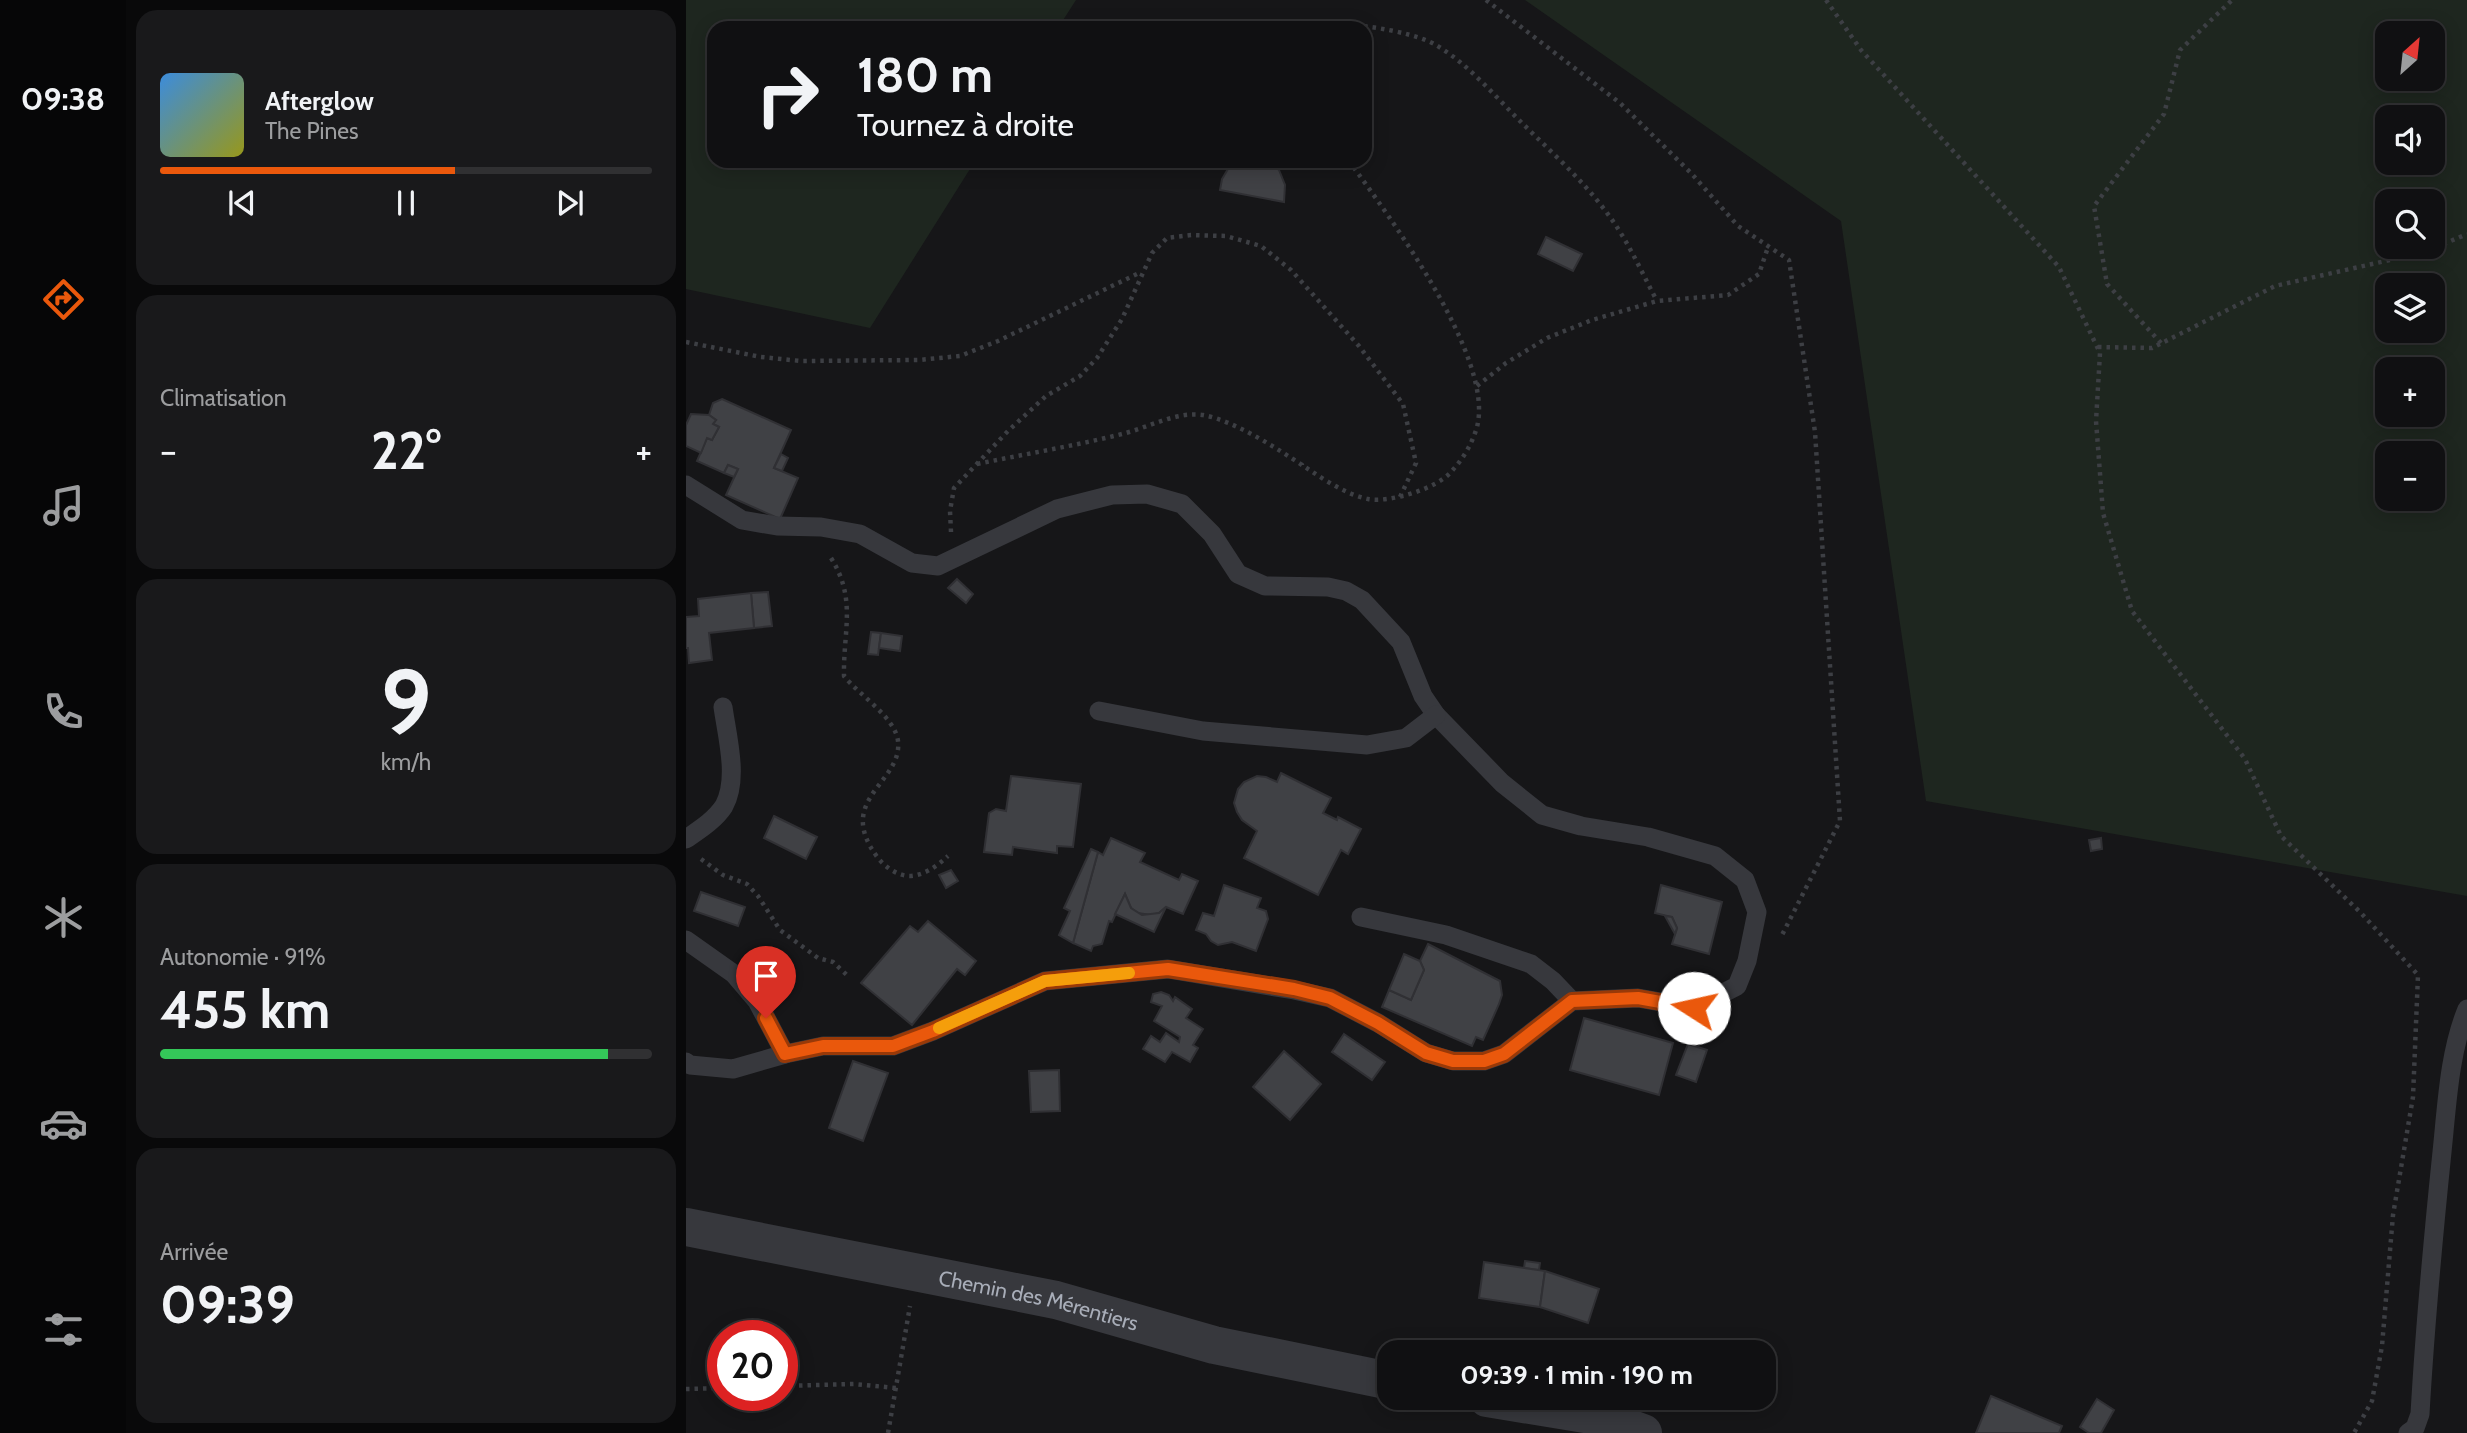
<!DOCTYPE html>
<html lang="fr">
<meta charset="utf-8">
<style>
body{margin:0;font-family:Cabin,sans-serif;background:#19191b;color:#f1f3f6;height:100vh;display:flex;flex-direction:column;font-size:26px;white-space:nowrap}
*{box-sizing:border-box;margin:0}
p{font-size:23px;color:#9c9d9f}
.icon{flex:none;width:38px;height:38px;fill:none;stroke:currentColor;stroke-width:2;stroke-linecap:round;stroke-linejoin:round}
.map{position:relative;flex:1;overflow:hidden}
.details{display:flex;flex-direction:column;gap:10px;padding:10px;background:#09090a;width:560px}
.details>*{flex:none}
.banner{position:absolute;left:21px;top:21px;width:665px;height:147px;border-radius:21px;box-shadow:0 4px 18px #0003,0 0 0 2px #303032;background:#101012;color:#f1f3f6;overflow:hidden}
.needle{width:46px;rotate:27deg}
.buttons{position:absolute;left:1689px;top:21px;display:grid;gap:14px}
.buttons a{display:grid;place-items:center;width:70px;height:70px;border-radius:14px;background:#101012;box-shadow:0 4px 18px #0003,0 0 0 2px #303032;font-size:35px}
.speed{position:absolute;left:21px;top:1320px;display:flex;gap:14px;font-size:35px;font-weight:700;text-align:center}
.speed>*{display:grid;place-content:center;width:91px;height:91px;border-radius:50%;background:#101012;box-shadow:0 4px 18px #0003,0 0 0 2px #303032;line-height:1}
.speed .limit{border:10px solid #d22;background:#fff;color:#111}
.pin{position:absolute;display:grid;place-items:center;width:60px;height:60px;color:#fff;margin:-72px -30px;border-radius:50% 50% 50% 0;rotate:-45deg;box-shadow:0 0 7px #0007}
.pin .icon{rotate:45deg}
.me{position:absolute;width:77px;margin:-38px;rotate:280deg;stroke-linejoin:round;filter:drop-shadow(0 0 5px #0008)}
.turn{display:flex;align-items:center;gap:24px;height:147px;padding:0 35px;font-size:32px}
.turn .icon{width:91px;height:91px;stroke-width:2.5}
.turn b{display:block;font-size:49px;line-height:60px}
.big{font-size:52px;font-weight:700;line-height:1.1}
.details .card{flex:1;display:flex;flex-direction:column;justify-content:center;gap:10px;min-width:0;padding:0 24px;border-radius:21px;background:#19191b}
.details .dial{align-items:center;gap:0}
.dial b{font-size:91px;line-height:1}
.song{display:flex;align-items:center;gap:21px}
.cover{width:84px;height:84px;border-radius:10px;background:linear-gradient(135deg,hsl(210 70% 55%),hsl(60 70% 35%))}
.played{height:7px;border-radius:4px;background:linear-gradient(90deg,#ea580c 60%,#303032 60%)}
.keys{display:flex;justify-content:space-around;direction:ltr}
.heat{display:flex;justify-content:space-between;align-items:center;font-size:38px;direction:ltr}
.charge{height:10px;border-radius:5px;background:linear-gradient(90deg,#34c759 91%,#303032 0)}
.trip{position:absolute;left:691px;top:1340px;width:399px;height:70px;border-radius:21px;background:#101012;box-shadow:0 4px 18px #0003,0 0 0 2px #303032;font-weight:700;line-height:70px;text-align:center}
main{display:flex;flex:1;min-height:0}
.dock{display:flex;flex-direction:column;width:126px;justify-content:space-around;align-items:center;background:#060607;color:#9c9d9f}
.dock .icon{width:49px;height:49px}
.dock .on{color:#ea580c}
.dock b{font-size:32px;color:#f1f3f6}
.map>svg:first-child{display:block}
.green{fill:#1e261f;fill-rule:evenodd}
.building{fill:#404145;stroke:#303034;stroke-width:2}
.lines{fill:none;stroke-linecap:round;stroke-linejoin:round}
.path{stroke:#3d3f44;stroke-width:4.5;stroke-dasharray:3.5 5;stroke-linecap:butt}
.service{stroke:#37383d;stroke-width:19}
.minor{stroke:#37383d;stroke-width:38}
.route-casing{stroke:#983908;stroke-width:18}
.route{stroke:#ea580c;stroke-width:12}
.slow{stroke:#f59e0b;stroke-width:12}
.labels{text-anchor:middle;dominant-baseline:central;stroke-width:6;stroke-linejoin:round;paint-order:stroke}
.street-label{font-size:21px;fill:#a8adb8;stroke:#111113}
</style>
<main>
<nav class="dock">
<b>09:38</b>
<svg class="icon on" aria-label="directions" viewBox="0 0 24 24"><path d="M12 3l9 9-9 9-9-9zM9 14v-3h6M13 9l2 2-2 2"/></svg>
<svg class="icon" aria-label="music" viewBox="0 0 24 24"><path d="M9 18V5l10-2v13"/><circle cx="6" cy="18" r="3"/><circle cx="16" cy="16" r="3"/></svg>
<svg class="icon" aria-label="phone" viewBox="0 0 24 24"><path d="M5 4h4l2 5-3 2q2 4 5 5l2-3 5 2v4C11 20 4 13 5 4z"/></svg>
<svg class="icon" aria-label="climate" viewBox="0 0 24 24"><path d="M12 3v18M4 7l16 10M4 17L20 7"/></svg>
<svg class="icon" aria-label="car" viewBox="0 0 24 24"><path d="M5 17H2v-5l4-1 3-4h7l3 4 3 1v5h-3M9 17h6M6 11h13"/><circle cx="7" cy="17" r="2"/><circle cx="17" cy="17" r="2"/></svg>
<svg class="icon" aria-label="filters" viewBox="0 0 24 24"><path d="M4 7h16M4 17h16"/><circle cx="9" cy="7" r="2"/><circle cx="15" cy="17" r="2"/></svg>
</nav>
<section class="details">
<div class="card">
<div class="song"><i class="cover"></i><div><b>Afterglow</b><p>The Pines</p></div></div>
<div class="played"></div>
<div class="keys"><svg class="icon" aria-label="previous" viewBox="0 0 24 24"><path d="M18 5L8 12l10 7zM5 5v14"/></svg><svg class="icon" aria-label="pause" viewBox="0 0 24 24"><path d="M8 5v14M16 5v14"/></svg><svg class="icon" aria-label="next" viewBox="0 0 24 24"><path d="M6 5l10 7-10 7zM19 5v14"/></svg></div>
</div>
<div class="card"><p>Climatisation</p>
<div class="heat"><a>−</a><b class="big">22°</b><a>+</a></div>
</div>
<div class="card dial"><b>9</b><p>km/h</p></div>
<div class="card"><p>Autonomie · 91%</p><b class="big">455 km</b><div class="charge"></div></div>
<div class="card"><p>Arrivée</p><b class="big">09:39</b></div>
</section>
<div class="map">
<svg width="1781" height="1433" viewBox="0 0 1781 1433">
<rect width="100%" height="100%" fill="#161618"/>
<g class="green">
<polygon points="0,0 390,0 372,28 28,28 28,161 289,161 184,328 0,289"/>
<path d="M839,0h942v896l-541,-95 -85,-580zM1701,33h45v46h-45zM1701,117h45v46h-45zM1701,201h45v46h-45zM1701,285h45v46h-45zM1701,369h45v46h-45zM1701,453h45v46h-45z"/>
</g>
<g class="building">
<polygon points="552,161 582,161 593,170 599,185 598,202 534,190 536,179 542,169"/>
<polygon points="860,237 896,254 887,271 852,254"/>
<polygon points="36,399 105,430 88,468 112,478 94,519 40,495 52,469 42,465 38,473 11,461 21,438 26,440 33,427 27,424 30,420 23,415 27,403"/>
<polygon points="5,414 23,415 30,420 27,424 33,427 26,440 21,438 15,453 0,446 0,425"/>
<polygon points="95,454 102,458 96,471 88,468"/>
<polygon points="42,465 52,469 48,477 38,473"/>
<polygon points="271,579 287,594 280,603 262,588"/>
<polygon points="82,592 86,626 68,628 65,593"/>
<polygon points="65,593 68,628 23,633 26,660 3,663 2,648 0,648 0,617 13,616 12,599"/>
<polygon points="185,632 195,633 192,655 182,654"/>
<polygon points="195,633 216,636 214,651 193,648"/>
<polygon points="595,773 645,798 637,813 651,820 652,817 675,829 662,854 655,850 632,895 558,858 571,831 556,820 551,812 548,803 552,789 558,782 571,776 580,777 591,782"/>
<polygon points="325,776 395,784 387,847 371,846 371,853 327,847 326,855 298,852 303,813 310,809 320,811"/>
<polygon points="88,816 131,837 120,859 78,838"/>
<polygon points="425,838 459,853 454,862 493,880 496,874 512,881 497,914 480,907 473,913 465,915 452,913 445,908 439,894 426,922 423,921 416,944 407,946 405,951 387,943 412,852 417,855"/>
<polygon points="1415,838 1416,849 1405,851 1403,840"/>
<polygon points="405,849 412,852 387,943 373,935 384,911 378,908"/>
<polygon points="265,870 272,881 260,888 253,875"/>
<polygon points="538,885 575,898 571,908 580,911 582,919 570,951 546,942 532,945 525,941 520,934 510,930 517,913 528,916"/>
<polygon points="975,885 1036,902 1023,954 986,944 991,928 986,917 969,913"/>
<polygon points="15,892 59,907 52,926 8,911"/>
<polygon points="439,894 445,908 456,915 473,913 480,907 468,932 429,914"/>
<polygon points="979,916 986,917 991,928 989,934"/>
<polygon points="242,921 290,961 279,975 271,969 226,1025 175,983 224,926 232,932"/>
<polygon points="742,944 814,981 816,995 813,1004 797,1040 790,1037 786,1046 696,1007 703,990 725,1000 738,970 734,961"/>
<polygon points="718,954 734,961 738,970 725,1000 703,990"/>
<polygon points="475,992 483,995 487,1001 489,997 506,1009 500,1018 517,1029 507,1045 512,1048 504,1062 486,1052 479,1062 457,1049 465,1036 474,1042 480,1033 493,1042 494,1037 468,1021 476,1006 465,1002 467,994"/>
<polygon points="898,1018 987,1043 973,1095 884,1070"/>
<polygon points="658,1034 699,1062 686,1080 646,1052"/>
<polygon points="1002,1044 1021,1050 1010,1082 990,1075"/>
<polygon points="598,1051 635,1084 604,1120 567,1087"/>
<polygon points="167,1061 202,1073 177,1141 143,1128"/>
<polygon points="373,1070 374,1111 345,1112 343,1071"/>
<polygon points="839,1261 854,1263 853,1270 838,1268"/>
<polygon points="798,1262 859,1271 854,1307 793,1298"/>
<polygon points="859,1271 913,1289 902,1323 854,1307"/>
<polygon points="1305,1396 1376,1426 1373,1433 1290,1433"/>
<polygon points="1411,1399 1428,1410 1415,1433 1403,1433 1394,1427"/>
</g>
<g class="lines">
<g class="path">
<polyline points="800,0 934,103 1005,173 1052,226 1103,260 1129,432 1154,821 1095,937"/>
<polyline points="1140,0 1175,50 1373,267 1414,353 1410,421 1417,513 1446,611 1559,759 1595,836 1675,913 1732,975 1727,1097 1707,1215 1696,1346 1686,1401 1668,1433"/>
<path d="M619,28c27,-10 106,2 131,17 32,19 57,49 83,75 31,31 66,62 91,97 19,26 32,56 47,84"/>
<polyline points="0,342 75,357 115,361 233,360 274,356 312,341 455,272"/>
<polyline points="1475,343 1421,284 1408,206 1478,114 1494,50 1546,0"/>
<polyline points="1412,347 1466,348 1589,286 1739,252 1781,234"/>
<polyline points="791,386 820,363 861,338 906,320 971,301 1042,295 1073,274 1082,247"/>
<path d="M291,464c48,-10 97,-18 145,-30 25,-6 55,-23 81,-19 32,6 73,33 99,50 20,13 42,29 66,34 21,4 68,-10 83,-27 12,-13 21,-28 26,-45 18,-69 -88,-211 -128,-266"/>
<polyline points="265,532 264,511 268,488 322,431 360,396 394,376 411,358 436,319 466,253 481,238 505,235 540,236 575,246 605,270 673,346 717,404 730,463 714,497"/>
<path d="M145,558c26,41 12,73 13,118 15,19 51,41 54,65 5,42 -65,58 -20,117 7,9 20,18 32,18 15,-1 27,-10 38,-20"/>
<polyline points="15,859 37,875 61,884 72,896 94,930 132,958 147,962 163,977"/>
<polyline points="96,1386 168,1384 210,1388"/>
<polyline points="0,1389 37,1388"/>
<polyline points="202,1433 224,1306"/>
</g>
<g class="service">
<polyline points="0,485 56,520 91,526 135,527 174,534 226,563 252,566 371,509 426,495 461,494 496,504 526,534 552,574 579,586 642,587 660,591 676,600 715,642 737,696 750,715 816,783 856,815 895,826 962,837 1029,856 1059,880 1071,912 1061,961 1051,986 1008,1008 952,998 886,1001 818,1054 798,1061 767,1061 740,1053 692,1023 644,998 608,990 482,969 359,981 247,1031 207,1046 137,1046 99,1054 47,1069 4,1065 0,1062"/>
<polyline points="413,711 517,731 681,745 720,738 750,715"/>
<path d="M0,839c13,-9 29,-19 38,-33 15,-27 3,-70 -1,-99"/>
<polyline points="675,917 760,935 845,964 867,981 886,1001"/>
<polyline points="0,940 48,974 71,1001 99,1054"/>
<path d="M1722,1433l7,-5 5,-14c5,-88 13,-175 22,-262 5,-47 7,-99 25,-143"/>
</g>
<g class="minor">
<path id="s1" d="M0,1227l370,73 158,45 176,36"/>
<polyline points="801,1398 911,1416 957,1433"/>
</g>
</g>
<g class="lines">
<g class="route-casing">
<polyline id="route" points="80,1018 99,1054 137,1046 207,1046 247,1031 359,981 482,969 608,989 644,998 692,1023 740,1053 767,1061 798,1061 818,1054 886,1001 952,998 1008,1008"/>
</g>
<use href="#route" class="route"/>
<polyline class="slow" points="253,1028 359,981 443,973"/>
</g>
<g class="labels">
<g class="street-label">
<text stroke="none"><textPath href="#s1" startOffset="360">Chemin des Mérentiers</textPath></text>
</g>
</g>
</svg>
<div class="buttons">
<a><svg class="needle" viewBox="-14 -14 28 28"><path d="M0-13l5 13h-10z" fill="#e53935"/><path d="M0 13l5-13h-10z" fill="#9c9d9f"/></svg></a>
<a><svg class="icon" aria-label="sound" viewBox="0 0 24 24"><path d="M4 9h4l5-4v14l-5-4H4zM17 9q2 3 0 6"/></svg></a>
<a><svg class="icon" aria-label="search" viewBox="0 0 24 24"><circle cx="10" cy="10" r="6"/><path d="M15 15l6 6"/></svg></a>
<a><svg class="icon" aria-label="layers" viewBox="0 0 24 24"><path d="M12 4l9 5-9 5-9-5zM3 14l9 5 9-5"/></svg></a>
<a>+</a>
<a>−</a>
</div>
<div class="speed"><div class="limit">20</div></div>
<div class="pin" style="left:80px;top:1018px;background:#d93025"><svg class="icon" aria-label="arrive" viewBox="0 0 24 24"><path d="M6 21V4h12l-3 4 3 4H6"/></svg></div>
<svg class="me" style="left:1008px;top:1008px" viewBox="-20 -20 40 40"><circle r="19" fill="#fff"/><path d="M0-13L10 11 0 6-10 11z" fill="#ea580c"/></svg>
<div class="trip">09:39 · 1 min · 190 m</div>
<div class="banner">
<div class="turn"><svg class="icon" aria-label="right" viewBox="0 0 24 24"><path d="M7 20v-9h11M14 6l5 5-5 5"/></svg><div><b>180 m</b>Tournez à droite</div></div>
</div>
</div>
</main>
